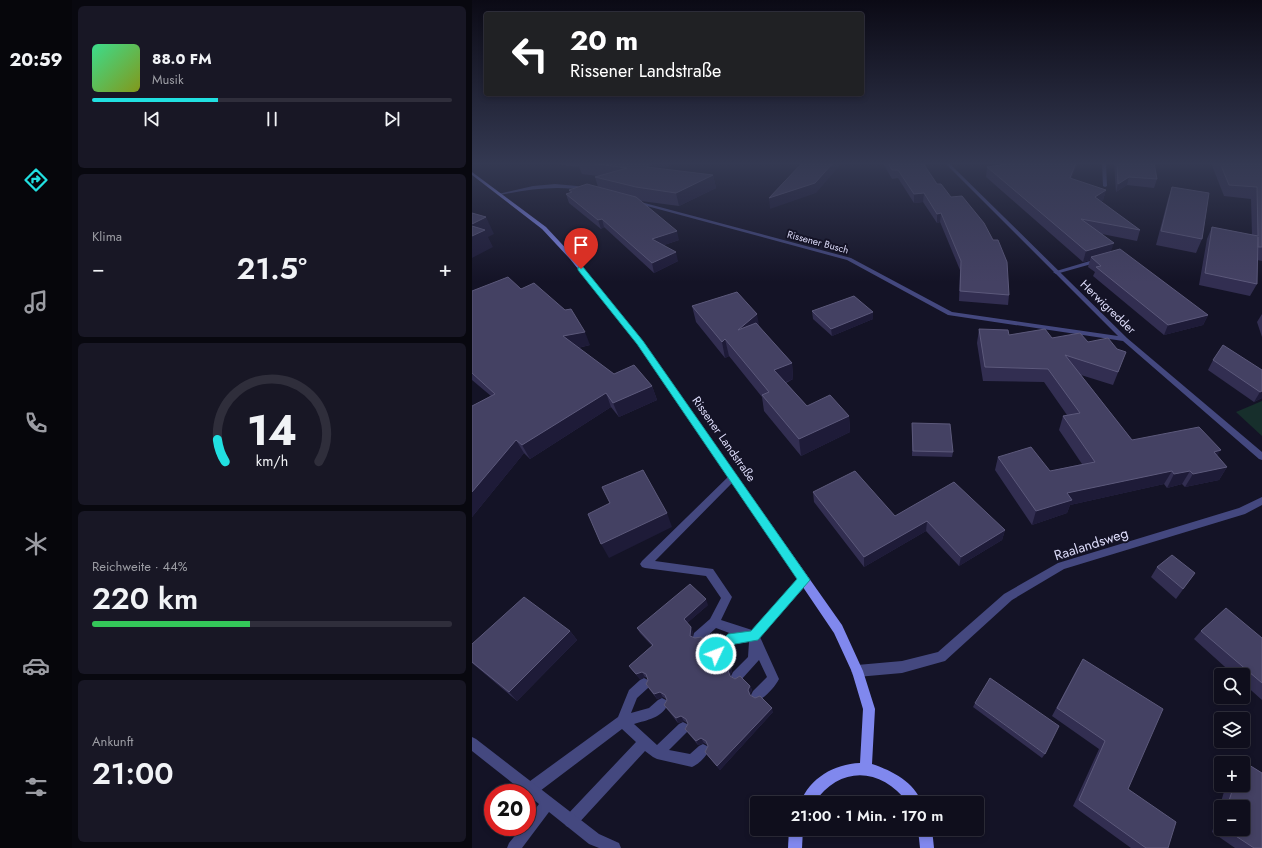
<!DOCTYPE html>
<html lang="de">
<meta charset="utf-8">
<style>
body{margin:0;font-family:Jost,sans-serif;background:#181725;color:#f1f3f6;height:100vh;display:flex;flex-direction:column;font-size:15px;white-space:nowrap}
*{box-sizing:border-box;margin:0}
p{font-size:13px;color:#9b9ca3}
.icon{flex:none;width:22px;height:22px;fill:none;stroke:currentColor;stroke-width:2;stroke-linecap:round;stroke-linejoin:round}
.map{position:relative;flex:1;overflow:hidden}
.side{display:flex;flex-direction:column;gap:6px;padding:6px;background:#08080f;width:400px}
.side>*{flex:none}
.hud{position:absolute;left:12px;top:12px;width:380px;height:84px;border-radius:4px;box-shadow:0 2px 6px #0003,0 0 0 1px #2f2e3b;background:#202124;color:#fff;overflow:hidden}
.buttons{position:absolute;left:742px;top:668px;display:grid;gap:8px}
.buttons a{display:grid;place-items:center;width:36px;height:36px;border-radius:4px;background:#0f0e1c;box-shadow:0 2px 6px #0003,0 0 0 1px #2f2e3b;font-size:20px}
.speed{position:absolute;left:12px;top:784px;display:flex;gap:8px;font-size:20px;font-weight:700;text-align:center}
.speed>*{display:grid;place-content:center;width:52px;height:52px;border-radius:50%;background:#0f0e1c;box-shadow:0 2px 6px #0003,0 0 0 1px #2f2e3b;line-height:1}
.speed .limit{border:6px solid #d22;background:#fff;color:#111}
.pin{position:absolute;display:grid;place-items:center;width:34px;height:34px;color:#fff;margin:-41px -17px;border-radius:50% 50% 50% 0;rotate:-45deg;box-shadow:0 0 4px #0007}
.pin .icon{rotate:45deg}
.me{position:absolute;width:44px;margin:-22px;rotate:47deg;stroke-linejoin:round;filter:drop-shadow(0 0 3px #0008)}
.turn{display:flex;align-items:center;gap:14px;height:84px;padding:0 20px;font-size:18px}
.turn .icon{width:52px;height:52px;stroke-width:2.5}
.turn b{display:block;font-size:28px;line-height:34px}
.big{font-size:30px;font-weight:600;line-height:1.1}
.side .card{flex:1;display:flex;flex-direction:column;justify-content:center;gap:6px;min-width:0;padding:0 14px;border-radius:6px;background:#181725}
.side .dial{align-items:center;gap:0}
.dial svg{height:104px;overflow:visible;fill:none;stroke:#2f2e3b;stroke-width:7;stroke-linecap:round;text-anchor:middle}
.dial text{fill:#f1f3f6;stroke:none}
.song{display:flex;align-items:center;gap:12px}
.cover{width:48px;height:48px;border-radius:6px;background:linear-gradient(135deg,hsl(150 70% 55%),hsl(70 70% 35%))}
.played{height:4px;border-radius:2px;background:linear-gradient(90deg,#21e0e1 35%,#2f2e3b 35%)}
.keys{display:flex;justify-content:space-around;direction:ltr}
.heat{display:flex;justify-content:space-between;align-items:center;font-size:22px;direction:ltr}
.charge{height:6px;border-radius:3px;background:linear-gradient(90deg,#34c759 44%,#2f2e3b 0)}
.trip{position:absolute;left:278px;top:796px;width:234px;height:40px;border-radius:4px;background:#0f0e1c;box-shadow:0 2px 6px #0003,0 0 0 1px #2f2e3b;font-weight:600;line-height:40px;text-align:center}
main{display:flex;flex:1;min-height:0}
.tabs{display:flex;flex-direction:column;width:72px;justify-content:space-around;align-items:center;background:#06060b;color:#9b9ca3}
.tabs .icon{width:28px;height:28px}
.tabs .current{color:#21e0e1}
.tabs b{font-size:18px;color:#f1f3f6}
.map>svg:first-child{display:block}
.green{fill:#172f2c}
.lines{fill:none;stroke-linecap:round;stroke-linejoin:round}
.lane{fill:#44487f;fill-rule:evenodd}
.street{fill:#44487f;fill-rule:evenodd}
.secondary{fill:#8088ee;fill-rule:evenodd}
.wall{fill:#322e51;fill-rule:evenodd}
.shaded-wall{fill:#1e1b38}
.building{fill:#444163;stroke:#5c597b}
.route{fill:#21e0e1;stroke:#159292}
.labels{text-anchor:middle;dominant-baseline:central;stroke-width:4;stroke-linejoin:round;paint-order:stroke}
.far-street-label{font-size:10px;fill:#dddcfa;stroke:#141326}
.street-label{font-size:12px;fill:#dddcfa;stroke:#141326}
.near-street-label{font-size:14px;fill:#dddcfa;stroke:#141326}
</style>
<main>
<nav class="tabs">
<b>20:59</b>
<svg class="icon current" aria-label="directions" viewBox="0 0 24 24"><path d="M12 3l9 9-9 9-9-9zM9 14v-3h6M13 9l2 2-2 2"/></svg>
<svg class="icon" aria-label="music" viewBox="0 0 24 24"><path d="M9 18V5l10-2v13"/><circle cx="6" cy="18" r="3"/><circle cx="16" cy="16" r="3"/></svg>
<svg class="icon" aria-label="phone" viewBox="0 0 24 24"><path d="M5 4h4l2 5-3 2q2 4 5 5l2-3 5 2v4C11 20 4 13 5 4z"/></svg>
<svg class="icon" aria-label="climate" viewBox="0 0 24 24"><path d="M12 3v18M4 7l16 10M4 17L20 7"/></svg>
<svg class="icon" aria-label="car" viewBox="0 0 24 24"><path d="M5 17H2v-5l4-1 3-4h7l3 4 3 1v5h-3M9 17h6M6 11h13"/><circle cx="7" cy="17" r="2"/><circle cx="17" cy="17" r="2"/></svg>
<svg class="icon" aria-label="filters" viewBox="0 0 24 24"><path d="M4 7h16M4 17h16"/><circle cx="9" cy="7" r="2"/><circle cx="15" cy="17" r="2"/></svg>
</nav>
<section class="side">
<div class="card">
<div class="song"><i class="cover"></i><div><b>88.0 FM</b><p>Musik</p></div></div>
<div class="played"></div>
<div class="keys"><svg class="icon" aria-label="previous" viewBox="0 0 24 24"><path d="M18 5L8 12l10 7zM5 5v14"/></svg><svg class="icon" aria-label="pause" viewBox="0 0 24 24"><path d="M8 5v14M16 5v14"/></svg><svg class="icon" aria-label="next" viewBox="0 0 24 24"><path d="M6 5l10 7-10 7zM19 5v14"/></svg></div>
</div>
<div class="card"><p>Klima</p>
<div class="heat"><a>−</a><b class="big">21.5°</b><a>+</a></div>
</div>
<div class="card dial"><svg viewBox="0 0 100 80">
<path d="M14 69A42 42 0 1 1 86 69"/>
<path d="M14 69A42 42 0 0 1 8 52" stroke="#21e0e1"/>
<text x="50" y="56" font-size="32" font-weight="700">14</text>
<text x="50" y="72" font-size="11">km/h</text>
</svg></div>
<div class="card"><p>Reichweite · 44%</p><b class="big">220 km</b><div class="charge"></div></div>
<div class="card"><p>Ankunft</p><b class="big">21:00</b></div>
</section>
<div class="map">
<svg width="790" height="848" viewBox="0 0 790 848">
<rect width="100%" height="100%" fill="#141326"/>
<polygon class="green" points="790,401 790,436 764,412"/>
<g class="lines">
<g class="lane">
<polygon points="628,258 630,259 630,261 584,274 581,272"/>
<path d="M261,474l3,1 1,2 -1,2 -81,82 58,8 19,28 -11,23 31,10 48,-53 4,-1 4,1 1,3 -1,3 -48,54 19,42c-4,8 -14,19 -22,22l-4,-2 -2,-4 2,-4 14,-14 -8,-17 -18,20 -4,2 -4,-2 -2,-4 2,-4 15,-15 1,-15 -14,2 -15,14 -4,1 -4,-1 -2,-4c4,-7 14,-17 22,-20l-16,-6 -14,13 -4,1 -4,-1 -1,-4 1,-4 16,-14 11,-21 -15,-22 -61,-8 -3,-1 -2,-3 2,-3 88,-86z"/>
<path d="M172,678l4,2 2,4 -2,4 -11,10 -6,15 18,-5 9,-8 4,-2 4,2 2,4c-6,14 -21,16 -34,20l23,21 22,-21 4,-2 4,2 2,4 -2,4 -18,18 21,4 9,-8 4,-2 4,2 2,4c-3,7 -10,14 -17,17l-35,-8 -4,-2 -8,-6 -69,75 -5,2 -5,-2 -2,-5 2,-5 70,-74 -14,-13 -86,65 -5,1 -4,-1 -2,-5 1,-5 92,-67 11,-27 11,-10z"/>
</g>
<g class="street">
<polygon points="473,163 477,163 655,338 790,452 790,460 787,459 651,341 476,315 375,260 160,202 165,201 379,258 480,312 646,336"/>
<polygon points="630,163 634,163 635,186 633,187 631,186"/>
<path d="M83,184l22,2 14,4 -2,1c-31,-6 -59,-2 -89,4l-2,-1 35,-8z"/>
<polygon points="790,497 790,505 773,514 592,569 540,600 473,661 430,673 385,677 381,675 379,671 381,667 385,665 430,661 466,652 532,594 586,563 767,508"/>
<polygon points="0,737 4,739 127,834 147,843 149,848 127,848 117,844 77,812 50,848 35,848 37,843 50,827 55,827 55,820 67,804 55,794 55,793 53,793 0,751"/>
</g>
<g class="secondary">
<path d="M0,172l74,55 28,30 68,84 200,284 21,46 12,38 -3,55c21,7 42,18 50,39h-14c-27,-36 -68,-38 -94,0h-14c10,-25 34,-39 60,-40l3,-54 -11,-37 -18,-39 -196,-290 -68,-84 -28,-30 -70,-54z"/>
<polygon points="317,829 331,829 330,848 316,848"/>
<polygon points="446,829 460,829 462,848 448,848"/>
</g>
</g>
<g class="wall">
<polygon points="78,163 200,163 192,169 241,175 244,188 207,206 169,201 207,240 192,245 206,261 182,273 132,227 129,229 97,203 94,194 98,193 97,190 126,187 123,177 126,176 110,174 107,167"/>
<polygon points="411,163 451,163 537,295 536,305 487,301 488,270 468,222 465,223 451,202 442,203 426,178 420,179"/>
<polygon points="541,163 606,163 599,179 634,190 631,200 629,202 668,230 665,241 630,234 639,252 736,315 731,325 692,335 621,276 623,272 616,267 618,260 611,262 514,177 515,167"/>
<polygon points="642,163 682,163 685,179 682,188 655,185 644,192"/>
<polygon points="739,163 790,163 790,261 785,260 785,284 778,296 727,285 735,239 740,227 780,235 779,199 752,196"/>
<polygon points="700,187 730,239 724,253 684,245 696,199"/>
<polygon points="49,289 118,345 106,348 142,374 180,386 185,400 147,417 139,407 58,459 52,453 0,517 0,406 19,396 0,380 0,291"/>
<polygon points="220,306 287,327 320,363 321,379 314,383 335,406 377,416 378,432 329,456 292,411 290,397 257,356 253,358 224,322"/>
<polygon points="340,311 401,319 360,336 341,319"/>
<polygon points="790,314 790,337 785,322"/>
<polygon points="507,329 537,335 580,338 616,342 649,365 641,385 609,375 660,440 745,456 755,467 747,480 713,487 710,484 695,488 692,484 598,505 595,513 560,525 523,470 526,457 578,471 610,464 587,430 591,416 595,415 572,382 511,381 505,343"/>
<polygon points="741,360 790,370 790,398 782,402 736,370"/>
<polygon points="440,423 481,452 480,457 440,456"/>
<polygon points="341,492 423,516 533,530 530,540 487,566 454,531 392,567 342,502"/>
<polygon points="685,567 723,573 704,599 679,577"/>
<polygon points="236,605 215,623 221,632 221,637 239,650 237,654 258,666 260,671 258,676 278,686 280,690 278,694 278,695 301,712 248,770 236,756 233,752 236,746 235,745 232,743 226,745 216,733 213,729 216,724 215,723 212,721 206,723 195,709 192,705 195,700 194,699 191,697 185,699 177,689 174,684 176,680 176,678 173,677 168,679 161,671 157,666 180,646 168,633 165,628"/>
<polygon points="98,631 105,640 45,701 0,663 0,644"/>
<polygon points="729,631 790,638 790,700 771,683 771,675 762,675 722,639"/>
<polygon points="606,667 656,789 696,848 659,848 601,806 627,749 580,716"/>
<polygon points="503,703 573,754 570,758 501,707"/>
<path d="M769,760l21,13v75h-27l-23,-16 14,-47h17v-22h-7zM749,807h22v22h-22z"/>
</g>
<g class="shaded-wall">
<polygon points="181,163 200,163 178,180 175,167"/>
<polygon points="361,163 370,163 344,193 298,209 297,198"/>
<polygon points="604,163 606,163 595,188 598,178"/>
<polygon points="241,175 244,188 207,206 204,193"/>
<polygon points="657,177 655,185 644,192 646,184"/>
<polygon points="634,190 631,200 620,208 623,197"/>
<polygon points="452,193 451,202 442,203 442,194"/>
<polygon points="469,213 468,222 465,223 465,214"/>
<polygon points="14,217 22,234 16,237 21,247 0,258 0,224"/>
<polygon points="130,219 132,227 129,229 126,220"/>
<polygon points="205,231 207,240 183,248 180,239"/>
<polygon points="642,243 638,254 619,257 618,260 611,262 614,251"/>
<polygon points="204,252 206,261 182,273 180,263"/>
<polygon points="401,312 401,319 360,336 359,329"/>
<polygon points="285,314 288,330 266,330"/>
<polygon points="736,315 731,325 692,335 696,325"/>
<polygon points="113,332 118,345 96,350 91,336"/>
<polygon points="253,339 257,356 253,358 250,342"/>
<polygon points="320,363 321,379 304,386 302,370"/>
<polygon points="180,386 185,400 147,417 141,403"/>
<polygon points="790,391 790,398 782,402 788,392"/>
<polygon points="134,393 139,407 58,459 50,445"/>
<polygon points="377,416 378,432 329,456 327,439"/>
<polygon points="44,440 52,453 0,517 0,492"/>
<polygon points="749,450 740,464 742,452"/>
<polygon points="755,467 747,480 713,487 721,474"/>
<polygon points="700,471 692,484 598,505 595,513 560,525 564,511 595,493"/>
<polygon points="718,471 710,484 695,488 702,474"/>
<polygon points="195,513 200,527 137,558 129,544"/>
<polygon points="455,521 454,531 392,567 392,557"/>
<polygon points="533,530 530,540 487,566 489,557"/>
<polygon points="234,599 236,605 214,624 212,619"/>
<polygon points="219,627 221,632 221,641 218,636"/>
<polygon points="98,631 105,640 45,701 37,692"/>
<polygon points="237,644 239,650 237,653 239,659 235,648"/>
<polygon points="258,666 260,671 258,675 256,670"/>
<polygon points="170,672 173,677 168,679 164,674"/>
<polygon points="278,686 280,690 278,694 276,690"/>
<polygon points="188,692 191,697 185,699 182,694"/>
<polygon points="300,708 301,712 248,770 245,766"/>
<polygon points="209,716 212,721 206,723 204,718"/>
<polygon points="229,738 232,743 226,745 224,741"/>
</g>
<g class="building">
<polygon points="118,163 181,163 175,167 241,175 204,193 164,187 123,177 155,168"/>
<polygon points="330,163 361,163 343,183 297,198"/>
<polygon points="416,163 451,163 465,184 469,184 479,197 490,196 512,223 521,240 526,240 535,262 537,295 488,291 489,261 469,213 465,214 452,193 442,194 426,170 420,170"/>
<polygon points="542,163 604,163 598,178 634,190 623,197 668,230 609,219 642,243 614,251 515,167"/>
<polygon points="645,163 682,163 685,179 657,177 646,184"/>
<polygon points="748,163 790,163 790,247 786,247 786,237 785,284 733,273 740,227 786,236 785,187 757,185"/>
<polygon points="115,184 164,197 205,231 180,239 204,252 180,263 130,219 126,220 94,194 100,192 97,190"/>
<polygon points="700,187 737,193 730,239 689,231"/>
<polygon points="0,213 14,217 0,224"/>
<polygon points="0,226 13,230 0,236"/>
<polygon points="648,249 736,315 696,325 624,267 629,266 619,257"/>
<polygon points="36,277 49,289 62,283 93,310 99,309 113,332 91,336 142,374 162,365 180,386 141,403 134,393 50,445 44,440 0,492 0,406 23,394 0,373 0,291"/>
<polygon points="265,292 285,314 266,330 284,323 320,363 302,370 335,406 358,395 377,416 327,439 290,395 297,392 253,339 250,342 220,306"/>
<polygon points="382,296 401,312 359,329 340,311"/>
<polygon points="507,329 536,330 537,335 573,329 580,338 608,333 616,342 636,338 645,349 654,352 646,372 593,355 660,440 727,427 749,450 742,452 755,467 721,474 718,471 702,474 700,471 595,493 600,500 564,511 526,457 559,447 578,471 623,462 591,416 608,413 576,369 513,367"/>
<polygon points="751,345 790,370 790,391 788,392 741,360"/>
<polygon points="440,423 478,424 481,452 441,451"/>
<polygon points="171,470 195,513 129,544 116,514 138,503 130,487"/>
<polygon points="383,471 423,516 482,482 533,530 489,557 455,521 392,557 341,492"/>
<polygon points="700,555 723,573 711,589 685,567"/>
<polygon points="218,584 234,599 212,619 219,627 218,636 223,638 229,637 237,644 235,648 237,654 242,655 247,654 258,666 256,670 258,676 263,679 268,676 278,686 276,690 278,695 283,698 288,696 300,708 245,766 233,752 236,746 234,741 229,738 224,741 213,729 216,724 214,719 209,716 204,718 192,705 195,700 193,695 188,692 182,694 174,684 176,680 174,674 170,672 164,674 157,666 181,645 165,628"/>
<polygon points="52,597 98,631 37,692 0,662 0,644"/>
<polygon points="754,608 790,638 790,683 729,631"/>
<polygon points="611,659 691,709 656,789 704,822 696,848 674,848 607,800 633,741 585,708"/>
<polygon points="518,678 587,726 573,754 503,703"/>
<polygon points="769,760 790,773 790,848 782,848 753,829 771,829 771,807 755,807 762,785 771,785 771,763 768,763"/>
</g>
<linearGradient id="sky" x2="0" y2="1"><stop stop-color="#0b0a15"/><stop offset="0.58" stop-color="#343952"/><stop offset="1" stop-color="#343952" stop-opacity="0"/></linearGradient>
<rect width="790" height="282" fill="url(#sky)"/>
<polygon class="route" points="106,267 111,267 171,341 338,580 286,640 263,644 248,659 244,660 239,659 238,654 239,650 256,634 279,631 325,579 165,344 106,270"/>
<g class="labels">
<g class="far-street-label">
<text transform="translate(346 242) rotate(15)">Rissener Busch</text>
</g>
<g class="street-label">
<text transform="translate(636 307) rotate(44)">Herwigredder</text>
<text transform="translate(252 439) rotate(55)">Rissener Landstraße</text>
</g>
<g class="near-street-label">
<text transform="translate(619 544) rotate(-18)">Raalandsweg</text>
</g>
</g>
</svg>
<div class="buttons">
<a><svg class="icon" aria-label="search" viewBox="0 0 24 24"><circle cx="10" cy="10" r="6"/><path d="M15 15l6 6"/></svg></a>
<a><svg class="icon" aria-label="layers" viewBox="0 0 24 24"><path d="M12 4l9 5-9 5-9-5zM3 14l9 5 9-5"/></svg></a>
<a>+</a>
<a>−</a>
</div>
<div class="speed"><div class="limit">20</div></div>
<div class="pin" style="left:109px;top:269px;background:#d93025"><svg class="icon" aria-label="arrive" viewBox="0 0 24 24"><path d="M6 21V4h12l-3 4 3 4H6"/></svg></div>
<svg class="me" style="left:244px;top:654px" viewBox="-20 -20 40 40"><circle r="17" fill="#21e0e1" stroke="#fff" stroke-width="3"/><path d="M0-11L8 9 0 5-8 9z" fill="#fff"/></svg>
<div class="trip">21:00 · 1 Min. · 170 m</div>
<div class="hud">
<div class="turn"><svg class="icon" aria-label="left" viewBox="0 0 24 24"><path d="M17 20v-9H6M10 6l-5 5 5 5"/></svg><div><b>20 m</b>Rissener Landstraße</div></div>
</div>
</div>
</main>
